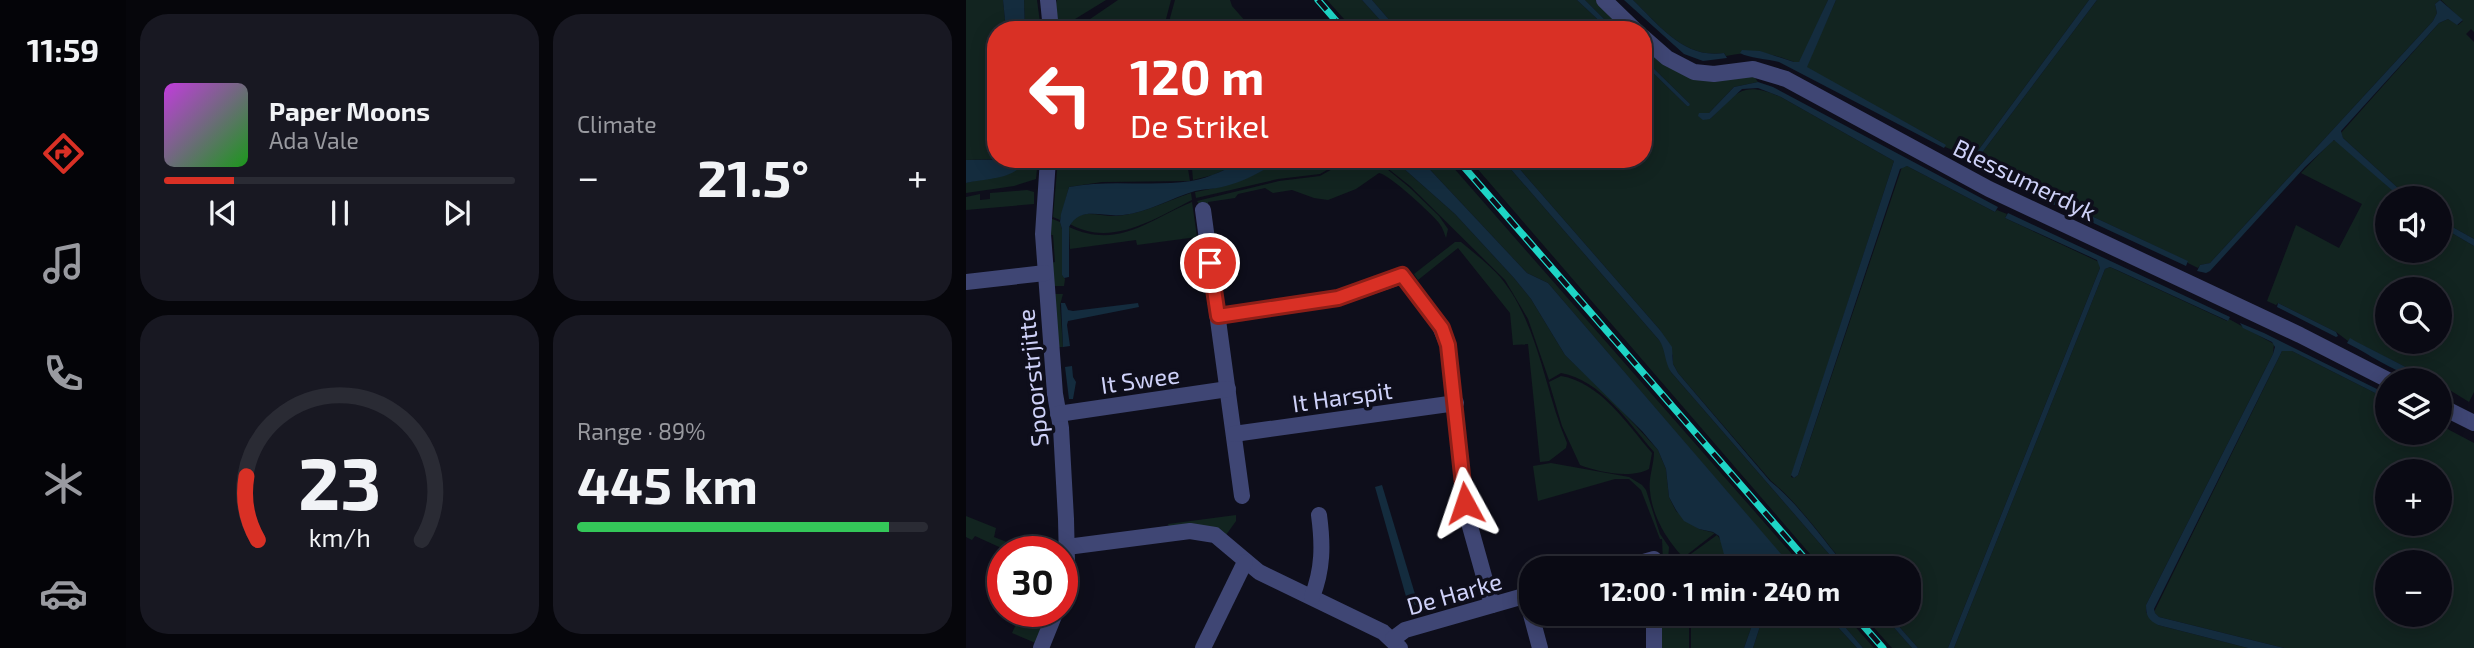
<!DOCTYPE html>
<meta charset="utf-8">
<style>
body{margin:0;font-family:"Exo 2",sans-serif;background:#181822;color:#f1f3f6;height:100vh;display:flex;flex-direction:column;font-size:26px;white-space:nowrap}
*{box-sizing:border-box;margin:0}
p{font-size:23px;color:#999aa0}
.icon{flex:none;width:38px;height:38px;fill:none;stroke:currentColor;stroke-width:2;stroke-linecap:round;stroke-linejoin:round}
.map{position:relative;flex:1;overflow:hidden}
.details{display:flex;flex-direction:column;gap:14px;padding:14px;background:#06060b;width:840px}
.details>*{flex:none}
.guide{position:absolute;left:21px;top:21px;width:665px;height:147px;border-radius:28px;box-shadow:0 4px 18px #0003,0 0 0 2px #2a2b34;background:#d93025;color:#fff;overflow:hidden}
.tools{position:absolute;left:1409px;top:186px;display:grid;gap:14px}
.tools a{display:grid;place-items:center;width:77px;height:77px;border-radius:50%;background:#0a0a14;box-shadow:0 4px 18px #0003,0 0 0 2px #2a2b34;font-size:35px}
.speed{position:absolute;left:21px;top:536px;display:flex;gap:14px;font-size:35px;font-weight:700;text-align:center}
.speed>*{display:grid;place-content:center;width:91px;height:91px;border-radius:50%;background:#0a0a14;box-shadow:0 4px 18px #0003,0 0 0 2px #2a2b34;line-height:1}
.speed .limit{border:10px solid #d22;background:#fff;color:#111}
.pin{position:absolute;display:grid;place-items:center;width:60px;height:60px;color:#fff;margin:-30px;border:4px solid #fff;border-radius:50%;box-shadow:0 2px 7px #0007}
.me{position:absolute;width:77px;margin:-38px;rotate:355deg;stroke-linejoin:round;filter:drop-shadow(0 0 5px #0008)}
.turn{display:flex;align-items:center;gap:24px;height:147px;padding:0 28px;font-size:32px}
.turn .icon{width:91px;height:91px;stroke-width:2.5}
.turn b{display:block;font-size:49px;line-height:60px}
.big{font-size:52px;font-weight:700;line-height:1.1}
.details .widget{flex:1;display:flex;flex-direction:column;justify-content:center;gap:10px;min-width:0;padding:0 24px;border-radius:28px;background:#181822}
.details .dial{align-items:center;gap:0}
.dial svg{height:182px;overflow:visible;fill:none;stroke:#2a2b34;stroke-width:7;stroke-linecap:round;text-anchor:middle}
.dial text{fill:#f1f3f6;stroke:none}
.song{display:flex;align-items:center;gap:21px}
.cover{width:84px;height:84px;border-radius:10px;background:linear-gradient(135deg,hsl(290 70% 55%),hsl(120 70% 35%))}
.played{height:7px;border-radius:4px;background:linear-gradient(90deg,#d93025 20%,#2a2b34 20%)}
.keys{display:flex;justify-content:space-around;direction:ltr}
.heat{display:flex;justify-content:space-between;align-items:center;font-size:38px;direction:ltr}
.charge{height:10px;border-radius:5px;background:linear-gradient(90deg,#34c759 89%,#2a2b34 0)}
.details .tiles{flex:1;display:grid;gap:14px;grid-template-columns:repeat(2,1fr)}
.trip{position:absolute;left:553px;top:556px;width:402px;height:70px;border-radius:28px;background:#0a0a14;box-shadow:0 4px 18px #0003,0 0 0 2px #2a2b34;font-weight:700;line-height:70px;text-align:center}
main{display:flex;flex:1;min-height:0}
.tabs{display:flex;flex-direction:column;width:126px;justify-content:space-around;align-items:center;background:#040408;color:#999aa0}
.tabs .icon{width:49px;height:49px}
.tabs .on{color:#d93025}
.tabs b{font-size:32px;color:#f1f3f6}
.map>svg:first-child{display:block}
.green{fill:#122420;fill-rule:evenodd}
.water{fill:#142c3e}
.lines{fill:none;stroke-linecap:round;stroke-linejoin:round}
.minor{stroke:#3f4674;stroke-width:16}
.rail-casing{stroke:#1ed5c6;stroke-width:7}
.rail{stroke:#0e0e1b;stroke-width:4.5;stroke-dasharray:13;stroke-linecap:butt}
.route-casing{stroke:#8d1f18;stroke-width:18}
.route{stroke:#d93025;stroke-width:12}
.labels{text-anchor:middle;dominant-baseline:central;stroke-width:7;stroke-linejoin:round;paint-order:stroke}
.street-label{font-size:24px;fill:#ced1f8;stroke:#0e0e1b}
</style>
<main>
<nav class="tabs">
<b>11:59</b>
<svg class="icon on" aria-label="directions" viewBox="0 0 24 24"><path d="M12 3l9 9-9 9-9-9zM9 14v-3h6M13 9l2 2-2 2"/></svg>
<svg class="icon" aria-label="music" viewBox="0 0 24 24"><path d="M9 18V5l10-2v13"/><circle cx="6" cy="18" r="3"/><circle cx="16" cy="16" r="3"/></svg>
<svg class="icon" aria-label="phone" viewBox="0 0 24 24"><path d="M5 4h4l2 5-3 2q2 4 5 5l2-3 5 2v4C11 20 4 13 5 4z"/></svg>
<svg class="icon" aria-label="climate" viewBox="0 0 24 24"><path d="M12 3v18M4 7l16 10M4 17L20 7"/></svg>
<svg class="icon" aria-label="car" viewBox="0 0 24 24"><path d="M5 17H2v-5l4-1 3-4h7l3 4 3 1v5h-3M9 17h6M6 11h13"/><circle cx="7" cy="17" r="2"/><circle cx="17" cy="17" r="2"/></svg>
</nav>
<section class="details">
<div class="tiles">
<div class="widget">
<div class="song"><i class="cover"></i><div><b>Paper Moons</b><p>Ada Vale</p></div></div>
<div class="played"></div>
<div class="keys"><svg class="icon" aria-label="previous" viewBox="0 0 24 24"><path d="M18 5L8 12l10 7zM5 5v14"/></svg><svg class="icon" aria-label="pause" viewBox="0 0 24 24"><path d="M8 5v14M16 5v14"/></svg><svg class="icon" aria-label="next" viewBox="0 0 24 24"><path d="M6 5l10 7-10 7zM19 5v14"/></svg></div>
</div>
<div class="widget"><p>Climate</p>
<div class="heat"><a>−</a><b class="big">21.5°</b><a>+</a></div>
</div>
<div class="widget dial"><svg viewBox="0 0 100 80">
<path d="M14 69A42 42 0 1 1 86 69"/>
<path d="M14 69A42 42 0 0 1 9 41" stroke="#d93025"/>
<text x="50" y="56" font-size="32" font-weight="700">23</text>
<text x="50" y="72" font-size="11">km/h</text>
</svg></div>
<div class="widget"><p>Range · 89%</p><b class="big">445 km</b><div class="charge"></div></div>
</div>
</section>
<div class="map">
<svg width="1508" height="648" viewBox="0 0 1508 648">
<rect width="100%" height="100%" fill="#0e0e1b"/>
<g class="green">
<polygon points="0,0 37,0 40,30 30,30 30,159 35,159 0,160"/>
<polygon points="58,0 71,0 75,30 59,30"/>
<polygon points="91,0 140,0 96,27 92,27 89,7"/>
<polygon points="152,0 205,0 200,19 202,30 108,30"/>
<polygon points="209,0 264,0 266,6 287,30 206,30 204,18"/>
<polygon points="361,0 396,0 423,30 388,30"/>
<polygon points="406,0 611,0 643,30 432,30"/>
<polygon points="619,0 632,0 662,30 649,30"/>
<path d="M667,0h195l-25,57 -4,5h-5c-30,-11 -38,-11 -68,-6l-2,-3c-40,6 -64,-27 -91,-53z"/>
<polygon points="870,0 1123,0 1008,156 1004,157 979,147 975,142 843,70 840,66"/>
<polygon points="1131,0 1474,0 1469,4 1471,13 1467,21 1244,263 1234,265 1232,268 1222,263 1221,261 1013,163 1012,158"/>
<polygon points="1475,0 1508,0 1508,32 1505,29 1500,34 1508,42 1508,239 1474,220 1474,198 1443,198 1377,138 1375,133 1473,23 1482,19 1492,25 1497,21"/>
<path d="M677,44l22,19 88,12 5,7 -24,5 -25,26h-9l10,6c27,-27 32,-39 71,-22l113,64 -103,316 3,1 4,-3 104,-308 5,-1 88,46 2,-2 10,4 -2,4 94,44 1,6 -152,380h-30l-30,-34h21v-45h-61c-24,-29 -49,-65 -77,-88l-93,-108 -5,-9v-8l-13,-26 -149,-171h132v-96l44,43 3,-2 -47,-46z"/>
<path d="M1370,140l65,58h-14v52h53v-24l34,20v146l-5,10 -29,-18v-4h-9l-81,-41 -2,2 -12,-9 -58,-29 -2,2 -9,-4 29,-76 43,23 23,-44 -61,-31 31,-32zM1421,289h53v52h-53z"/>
<polygon points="62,159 72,159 70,179 48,186 0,193 0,183 55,168"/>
<polygon points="92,159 155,159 189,169 222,169 224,181 136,182 103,187 94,220 87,217"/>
<polygon points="255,159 282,159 247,175 227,180 226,168"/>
<path d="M316,159h64l-26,15 -42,5 -82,19 -1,-6c32,-5 59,-15 87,-33z"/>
<path d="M384,159h22l10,6 27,22 30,29 9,13 -2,9c-2,-5 -3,-10 -7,-15 -8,-10 -49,-48 -60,-50l-23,16 -28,11 -14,-2 -22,-8 -19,3 -8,-5 -27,6 -3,4 -27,4v4l-7,1 -4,-6 82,-20 41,-5z"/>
<path d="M410,159h17l62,55 59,64 17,21 34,56 50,48 43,47 8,19 3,28 7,14 23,18 16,4 -27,21 -6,2c-16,-17 -30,-41 -32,-65 -2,-12 4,-26 4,-39 -25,-29 -53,-72 -93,-79l-12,7 -21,-61 -23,-39 -95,-94z"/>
<polygon points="454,159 475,159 484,167 486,166 839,569 828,569 816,556 582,283 561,273"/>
<polygon points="503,159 536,159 693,340 698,347 705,372 876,569 857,569"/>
<polygon points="61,190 68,192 68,204 0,210 0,197 14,194 14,200 24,199 24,193"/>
<path d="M225,193l1,7c-36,18 -81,48 -122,24 11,-17 29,-7 46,-8 27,-2 50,-15 75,-23z"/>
<path d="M226,202l5,35 -60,8 -1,-5 -66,9 -1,-22c50,23 81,-8 123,-25z"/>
<polygon points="84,218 94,222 96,229 96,275 99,279 98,286 86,286 85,263 89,262 87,235 83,235"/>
<path d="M489,242h6c14,12 29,23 40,36 38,47 43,111 66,165l-1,5 -17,13 -9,1 -12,-118 -15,1 -3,-32 -52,-65 -40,32 -4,-6z"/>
<polygon points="1144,267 1261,321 1263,319 1308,344 1307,354 1180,605 1180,612 1192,625 1282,648 988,648 1139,269"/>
<polygon points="87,294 97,294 94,305 97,347 91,347"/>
<path d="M1318,350l8,1 95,48v33h53v-7l34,18v205h-190l-125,-31 -5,-5 128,-261zM1421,471h53v52h-53zM1421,562h53v52h-53z"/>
<path d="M595,376c39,6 67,49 91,77l-3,16c-18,10 -51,3 -69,-4l-18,-39 -13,-44z"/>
<polygon points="585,463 663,477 676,485 680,490 694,534 703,547 702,561 697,562 696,539 694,539 675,490 663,479 649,479 572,501 567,466"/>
<path d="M270,515v6l-10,14c-20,-12 -36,-11 -57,-8l-1,-3z"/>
<polygon points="0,516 30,528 28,537 63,551 42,551 9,536 6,540 0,537"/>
<path d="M751,535c8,9 8,23 14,34h-46l-1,-10z"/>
<polygon points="56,611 59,612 57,620 62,611 84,611 72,644 46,633"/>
<polygon points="694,614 723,614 723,648 693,648"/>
<polygon points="725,614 790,614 778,648 725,648"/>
<polygon points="798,614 860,614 891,648 787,648"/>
<polygon points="868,614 878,614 908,648 897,648"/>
<polygon points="896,614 916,614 946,648 926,648"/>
</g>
<g class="water">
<polygon points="37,0 58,0 59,30 40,30"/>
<polygon points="396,0 406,0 432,30 423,30"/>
<polygon points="611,0 619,0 649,30 643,30"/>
<path d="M658,0h9c27,26 51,59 91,53l3,5 -24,3 -19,-7z"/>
<path d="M862,0h8l-29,67 134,75 5,3 -2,3 -165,-86c-11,-3 -31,-4 -39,-9l2,-3 18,1 34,11h5z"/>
<polygon points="1123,0 1131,0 1012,158 1012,161 1018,166 1222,261 1220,266 1052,188 988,156 991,151 1002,157 1008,156"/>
<polygon points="1474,0 1497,20 1491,25 1482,19 1473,23 1375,131 1377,138 1443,198 1435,198 1368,140 1339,167 1244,271 1240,273 1231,271 1234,265 1244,263 1467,21 1471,13 1469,4"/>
<polygon points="677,58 724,104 723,106 721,106 677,63"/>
<polygon points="792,82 807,87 1032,207 1029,212 941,166 934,169 832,475 828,478 825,475 928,161 815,97 792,88 776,89 744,119 737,120 732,116 733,113 743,113 768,87"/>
<path d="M62,159c-16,22 -38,18 -62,24v-23z"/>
<path d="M282,159h34c-19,12 -39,23 -60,28 -8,2 -18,2 -27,4 -24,7 -46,21 -72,24 -20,3 -42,-10 -54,12v50l-5,1 -2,-3v-46l-2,-7 1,-8 8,-27c40,-8 81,0 122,-6 20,-3 38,-14 57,-22z"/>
<polygon points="427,159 454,159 561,273 582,283 828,569 815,566 814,569 765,569 759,558 753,536 747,532 733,529 718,521 710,510 703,497 700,469 692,450 676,431 599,355 565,299 548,278 489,214"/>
<path d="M536,159h9l149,171 12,17 1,17 5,9 92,108c29,23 53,59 78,88h-6l-171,-197c-7,-11 -5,-22 -12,-32z"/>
<polygon points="1042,213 1264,317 1262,321 1151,270 1144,267 1139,269 988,648 982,648 1134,268 1131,260 1039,218"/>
<polygon points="1474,220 1508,239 1508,246 1474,226"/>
<polygon points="95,303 99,303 102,310 107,311 172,303 173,307 102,321 101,325 104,346 97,347"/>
<polygon points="1312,303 1370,332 1372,336 1370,337 1311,307"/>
<path d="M1274,323l24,10 123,61v5l-95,-48h-10l-128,258 1,4 4,4 125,31h-36l-90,-23c-10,-5 -12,-10 -12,-20l127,-251 2,-7 -3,-5 -29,-14z"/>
<path d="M1384,338l5,3 76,39c-26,0 -60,-25 -84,-37z"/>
<polygon points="106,366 107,377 110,382 107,399 103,399 99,367"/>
<polygon points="416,485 452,604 443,607 409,487"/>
<polygon points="790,614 798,614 787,648 778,648"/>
<polygon points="860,614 868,614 897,648 891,648"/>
<polygon points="916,614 922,614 952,648 946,648"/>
</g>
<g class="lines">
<g class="minor">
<polyline points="82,0 85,30"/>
<polyline points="638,0 669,30"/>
<polyline points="677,37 701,58 728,72 748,74 787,69 820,79 1023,189 1334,335 1422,380"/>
<polyline points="82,159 77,234 89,394 95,428 100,519 101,562 96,591"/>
<polyline points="193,159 221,159"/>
<polyline points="237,210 276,496"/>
<polyline points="0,282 79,273"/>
<polyline points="252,316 372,298 436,276 472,322 482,345 500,512 526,605"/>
<polyline points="1474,406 1508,423"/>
<polyline points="92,414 262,389"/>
<polyline points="268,434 490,403"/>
<polyline points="101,547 224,531 249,535 293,572 417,632 434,648"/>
<polyline points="653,569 688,559"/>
<polyline points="560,596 574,648"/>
<path d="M346,597c11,-28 11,-52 7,-82"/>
<polyline points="427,639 439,630 565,594"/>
<polyline points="75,648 90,611"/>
<polyline points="237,648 279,562"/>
<polyline points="688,648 688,614"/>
</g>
<g class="rail-casing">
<g id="rail">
<polyline points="352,0 378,30"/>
<polyline points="491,159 848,569"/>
<polyline points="887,614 917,648"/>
</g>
</g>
<use href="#rail" class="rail"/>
</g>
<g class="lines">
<g class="route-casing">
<polyline id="route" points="244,263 252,316 372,298 436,275 476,328 482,345 499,503"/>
</g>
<use href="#route" class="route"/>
</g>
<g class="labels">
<g class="street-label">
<text transform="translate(1059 179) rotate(26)">Blessumerdyk</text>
<text transform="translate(66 378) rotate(-96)">Spoorstrjitte</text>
<text transform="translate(174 379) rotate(-8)">It Swee</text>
<text transform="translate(376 396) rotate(-8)">It Harspit</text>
<text transform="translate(488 593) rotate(-16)">De Harke</text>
</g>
</g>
</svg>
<div class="tools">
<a><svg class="icon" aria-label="sound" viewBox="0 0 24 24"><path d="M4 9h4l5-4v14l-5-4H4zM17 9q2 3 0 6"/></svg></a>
<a><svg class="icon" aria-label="search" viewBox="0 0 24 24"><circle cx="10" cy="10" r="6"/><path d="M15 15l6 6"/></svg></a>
<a><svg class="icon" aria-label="layers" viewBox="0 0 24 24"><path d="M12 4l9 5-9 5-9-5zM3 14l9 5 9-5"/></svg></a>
<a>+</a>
<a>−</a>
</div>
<div class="speed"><div class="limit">30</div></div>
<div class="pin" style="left:244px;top:263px;background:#d93025"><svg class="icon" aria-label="arrive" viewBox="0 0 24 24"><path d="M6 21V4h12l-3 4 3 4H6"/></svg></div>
<svg class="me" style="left:499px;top:503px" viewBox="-20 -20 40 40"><path d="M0-17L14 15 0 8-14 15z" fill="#d93025" stroke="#fff" stroke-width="4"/></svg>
<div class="trip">12:00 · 1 min · 240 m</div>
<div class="guide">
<div class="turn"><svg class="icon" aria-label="left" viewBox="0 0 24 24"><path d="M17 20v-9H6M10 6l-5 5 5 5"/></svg><div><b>120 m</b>De Strikel</div></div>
</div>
</div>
</main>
